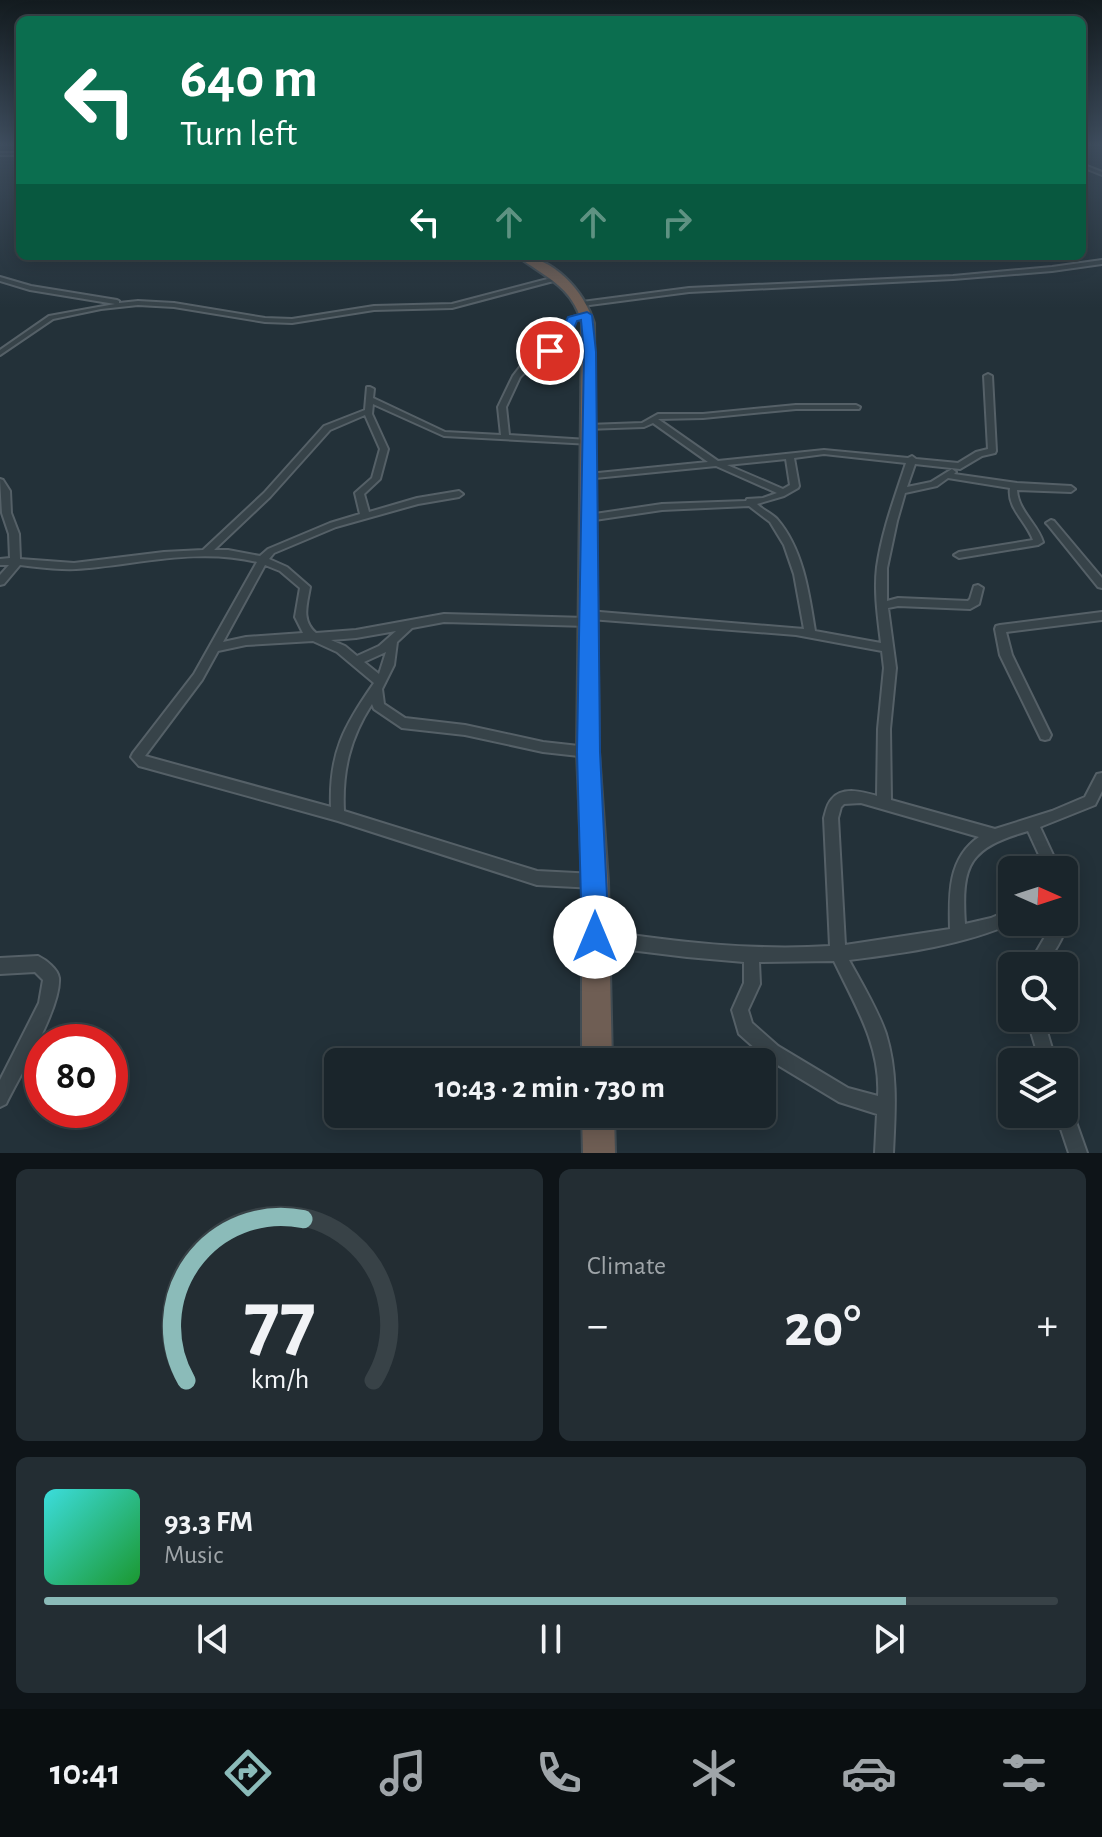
<!DOCTYPE html>
<meta charset="utf-8">
<style>
body{margin:0;font-family:"Alegreya Sans",sans-serif;background:#232d33;color:#f1f3f6;height:100vh;display:flex;flex-direction:column;font-size:30px;white-space:nowrap}
*{box-sizing:border-box;margin:0}
p{font-size:26px;color:#9fa5a9}
.icon{flex:none;width:44px;height:44px;fill:none;stroke:currentColor;stroke-width:2;stroke-linecap:round;stroke-linejoin:round}
.map{position:relative;height:1153px;overflow:hidden}
.side{display:flex;flex-direction:column;gap:16px;padding:16px;background:#0e1418;flex:1}
.side>*{flex:none}
.banner{position:absolute;left:16px;top:16px;width:1070px;height:244px;border-radius:12px;box-shadow:0 4px 20px #0003,0 0 0 2px #384247;background:#0b6e4f;color:#fff;overflow:hidden}
.needle{width:52px;rotate:93deg}
.buttons{position:absolute;left:998px;top:856px;display:grid;gap:16px}
.buttons a{display:grid;place-items:center;width:80px;height:80px;border-radius:12px;background:#1a252b;box-shadow:0 4px 20px #0003,0 0 0 2px #384247;font-size:40px}
.speed{position:absolute;left:24px;top:1024px;display:flex;gap:16px;font-size:40px;font-weight:700;text-align:center}
.speed>*{display:grid;place-content:center;width:104px;height:104px;border-radius:50%;background:#1a252b;box-shadow:0 4px 20px #0003,0 0 0 2px #384247;line-height:1}
.speed .limit{border:12px solid #d22;background:#fff;color:#111}
.pin{position:absolute;display:grid;place-items:center;width:68px;height:68px;color:#fff;margin:-34px;border:4px solid #fff;border-radius:50%;box-shadow:0 2px 8px #0007}
.me{position:absolute;width:88px;margin:-44px;rotate:0deg;stroke-linejoin:round;filter:drop-shadow(0 0 6px #0008)}
.turn{display:flex;align-items:center;gap:28px;height:168px;padding:0 32px;font-size:36px}
.turn .icon{width:104px;height:104px;stroke-width:2.5}
.turn b{display:block;font-size:56px;line-height:68px}
.lanes{display:flex;align-items:center;height:76px;padding:0 32px;background:#0003;justify-content:center;gap:40px;direction:ltr}
.lanes .off{opacity:.35}
.big{font-size:60px;font-weight:600;line-height:1.1}
.side .widget{flex:1;display:flex;flex-direction:column;justify-content:center;gap:12px;min-width:0;padding:0 28px;border-radius:12px;background:#232d33}
.side .dial{align-items:center;gap:0}
.dial svg{height:208px;overflow:visible;fill:none;stroke:#384247;stroke-width:7;stroke-linecap:round;text-anchor:middle}
.dial text{fill:#f1f3f6;stroke:none}
.song{display:flex;align-items:center;gap:24px}
.cover{width:96px;height:96px;border-radius:12px;background:linear-gradient(135deg,hsl(180 70% 55%),hsl(130 70% 35%))}
.played{height:8px;border-radius:4px;background:linear-gradient(90deg,#8bbbb9 85%,#384247 85%)}
.keys{display:flex;justify-content:space-around;direction:ltr}
.heat{display:flex;justify-content:space-between;align-items:center;font-size:44px;direction:ltr}
.side .tiles{flex:1;display:grid;gap:16px;grid-template-columns:1fr 1fr}
.widget:last-child{grid-column:span 2}
.trip{position:absolute;left:324px;top:1048px;width:452px;height:80px;border-radius:12px;background:#1a252b;box-shadow:0 4px 20px #0003,0 0 0 2px #384247;font-weight:600;line-height:80px;text-align:center}
.tab-bar{display:flex;height:128px;justify-content:space-around;align-items:center;background:#0a0f11;color:#9fa5a9}
.tab-bar .icon{width:56px;height:56px}
.tab-bar .current{color:#8bbbb9}
.tab-bar b{font-size:36px;color:#f1f3f6}
.map>svg:first-child{display:block}
.lines{fill:none;stroke-linecap:round;stroke-linejoin:round}
.street-casing{stroke:#556067;stroke-width:4}
.highway-casing{stroke:#424d54;stroke-width:4}
.street{fill:#374349;fill-rule:evenodd}
.highway{fill:#6f5e54;fill-rule:evenodd}
.route{fill:#1a73e8;stroke:#114b97;stroke-width:2}
</style>
<div class="map">
<svg width="1102" height="1153" viewBox="0 0 1102 1153">
<rect width="100%" height="100%" fill="#233139"/>
<g class="lines">
<g class="street-casing">
<g id="street">
<rect x="0" y="153" width="20" height="2"/>
<polygon points="1082,164 1102,172 1102,175 1082,167"/>
<polygon points="1102,260 1102,264 1052,271 953,279 689,292 582,306 579,304 582,302 689,288 953,276 1052,267"/>
<polygon points="559,276 562,278 561,279 452,308 374,310 292,323 265,322 174,307 138,305 101,309 53,319 0,355 0,350 49,316 115,304 30,290 0,281 0,277 31,286 117,300 119,301 119,303 138,301 174,303 265,318 292,319 374,306 452,304"/>
<path d="M587,313l2,1v2l-14,4 -12,26 -37,25 -6,6 -14,30 3,28 79,5 4,2 -1,2 -147,-8 -71,-32 -1,10 16,35 -8,30 -16,15 5,18 48,-14 42,-7 4,3 -4,3 -41,7 -82,23 -62,26 -5,6 18,8 23,20c-3,18 -9,33 6,46l40,-3 88,-16 142,4 -3,-3 1,-3 4,-1 216,18 -10,-55 -10,-29 -14,-23 -21,-16 -87,4 -74,11 -5,-3 5,-3 74,-11 84,-3 1,-2 16,-1 14,-5 -61,-27 -131,13 -1,-2 4,-3 120,-12 -55,-39 -9,4 -59,2v-4h3l54,-2 16,-9h45l93,-9h60l4,2 -1,2h-63l-93,9 -45,1 60,42 106,-11 84,8 4,-2 4,3 42,4 18,-11 12,-3 -4,-73 4,-2 4,2 4,75 -1,2 -13,3 -22,13 -45,-5 -8,23 24,-5 21,-13 4,3 -2,2 63,9 54,3 4,3 -4,3 -54,-2c1,21 20,33 26,52l-5,3 -79,13 -5,-3 5,-3 74,-12c-7,-19 -26,-32 -23,-52l-62,-10 -11,8 -32,7 -8,28 -10,47v33l11,-3 70,3 2,-2 4,-13 4,-1 5,3 -4,16 -9,5 -72,-3 -10,2 8,60 -6,61 1,71 104,29 57,-18 33,-14 12,-23 5,-1v18l-7,14 -55,22 20,43h-14l-18,-39c-58,17 -67,32 -63,93l26,-6 21,-9v13h3c-51,23 -110,31 -166,38 12,22 29,50 37,74 12,39 9,78 7,119h-18l2,-39 -38,-12 -73,-44 -27,-24 -7,-24 12,-27v-21l-57,-5 -90,-11 -5,-3 -3,-5 3,-5 5,-3c78,12 155,21 233,16l-6,-128c2,-7 3,-14 8,-19 10,-13 32,-7 45,-3l1,-67 6,-61 -2,-17 -86,-16 -206,-16 3,3 -1,3 -4,1 -144,-4 -32,6 -15,14 -3,23 -12,24 2,15 21,14 60,7 78,17 45,5 4,1 2,4 -2,4 -4,1 -45,-5 -78,-17 -63,-7 -28,-19 -2,-5c-22,34 -30,67 -28,107l193,60 58,3 5,2 2,5 -2,5 -5,2 -58,-3 -199,-64 -195,-54 -4,-1 -8,-9 2,-4 61,-79 63,-112c-60,-15 -121,3 -181,7 -19,1 -38,-2 -56,-4l-16,19 -4,1v-10l9,-10h-9v-6l10,-1 -1,-24 -7,-21 -2,-34 3,1 7,11 1,22 8,21 1,25 54,4 90,-11 39,-2 61,-57 60,-67 41,-16 2,-23h3l4,2 -1,9 72,34 56,3 -3,-28 15,-31 7,-9 38,-23 12,-26zM365,415l15,34 -8,29 -17,15 5,21 -30,9 -62,26 -8,7 -32,-6h-14l56,-53 60,-67zM824,454l82,9c-11,34 -24,68 -29,104 -3,25 1,51 4,76l-66,-12c-6,-38 -12,-82 -38,-112 -6,-6 -14,-9 -20,-15l27,-8 14,-8 1,-2 -5,-28zM786,459l4,26 -7,4 -56,-24zM265,565l15,6 20,17 -5,29 8,16 -57,4 -23,5zM396,631l-17,15 -22,10 -12,-10 -14,-6 25,-2zM313,641l24,11 37,31c-30,43 -45,70 -43,124l-186,-51 57,-76 16,-29 28,-6zM386,652l-7,22 -15,-12zM861,803l118,34c-31,21 -30,57 -29,92l-105,16 -7,-127 3,-11 3,-3zM834,961c21,44 47,85 44,135l-30,-8 -70,-42 -26,-23 -4,-13 12,-26 -1,-22z"/>
<polygon points="1051,520 1054,521 1102,578 1102,588 1098,587 1048,525 1046,523"/>
<polygon points="1102,612 1102,620 1006,632 1012,655 1051,735 1049,739 1045,740 1041,739 1000,655 995,629 996,626 1000,625"/>
<path d="M1064,917c6,16 -11,35 -19,49h-17l21,-36 3,-8h12z"/>
<path d="M38,956c8,4 20,13 21,22 2,30 -39,97 -53,126l-6,3v-27l39,-77 4,-23 -8,-8 -35,2v-16z"/>
<polygon points="1027,1018 1043,1018 1056,1062 1040,1062"/>
<polygon points="1064,1102 1070,1105 1087,1153 1069,1153 1056,1114 1064,1114"/>
</g>
</g>
<g class="highway-casing">
<g id="highway">
<path d="M517,256c36,0 67,35 77,67l5,429 9,129 4,181h-30v-181l-5,-129 5,-429c-10,-37 -37,-46 -65,-67z"/>
<polygon points="582,1114 614,1114 615,1153 583,1153"/>
</g>
</g>
<use href="#street" class="street"/>
<use href="#highway" class="highway"/>
</g>
<linearGradient id="sky" x2="0" y2="1"><stop stop-color="#131b1f"/><stop offset="0.47" stop-color="#3f4e5f"/><stop offset="1" stop-color="#3f4e5f" stop-opacity="0"/></linearGradient>
<rect width="1102" height="308" fill="url(#sky)"/>
<polygon class="route" points="587,312 592,315 596,352 600,752 609,937 605,947 595,951 586,947 582,937 577,752 584,352 581,320 577,321 567,346 550,355 544,351 557,341 568,317"/>
</svg>
<div class="buttons">
<a><svg class="needle" viewBox="-14 -14 28 28"><path d="M0-13l5 13h-10z" fill="#e53935"/><path d="M0 13l5-13h-10z" fill="#9fa5a9"/></svg></a>
<a><svg class="icon" aria-label="search" viewBox="0 0 24 24"><circle cx="10" cy="10" r="6"/><path d="M15 15l6 6"/></svg></a>
<a><svg class="icon" aria-label="layers" viewBox="0 0 24 24"><path d="M12 4l9 5-9 5-9-5zM3 14l9 5 9-5"/></svg></a>
</div>
<div class="speed"><div class="limit">80</div></div>
<div class="pin" style="left:550px;top:351px;background:#d93025"><svg class="icon" aria-label="arrive" viewBox="0 0 24 24"><path d="M6 21V4h12l-3 4 3 4H6"/></svg></div>
<svg class="me" style="left:595px;top:937px" viewBox="-20 -20 40 40"><circle r="19" fill="#fff"/><path d="M0-13L10 11 0 6-10 11z" fill="#1a73e8"/></svg>
<div class="trip">10:43 · 2 min · 730 m</div>
<div class="banner">
<div class="turn"><svg class="icon" aria-label="left" viewBox="0 0 24 24"><path d="M17 20v-9H6M10 6l-5 5 5 5"/></svg><div><b>640 m</b>Turn left</div></div>
<div class="lanes"><svg class="icon" aria-label="left" viewBox="0 0 24 24"><path d="M17 20v-9H6M10 6l-5 5 5 5"/></svg><svg class="icon off" aria-label="ahead" viewBox="0 0 24 24"><path d="M12 20V5M6 11l6-6 6 6"/></svg><svg class="icon off" aria-label="ahead" viewBox="0 0 24 24"><path d="M12 20V5M6 11l6-6 6 6"/></svg><svg class="icon off" aria-label="right" viewBox="0 0 24 24"><path d="M7 20v-9h11M14 6l5 5-5 5"/></svg></div>
</div>
</div>
<section class="side">
<div class="tiles">
<div class="widget dial"><svg viewBox="0 0 100 80">
<path d="M14 69A42 42 0 1 1 86 69"/>
<path d="M14 69A42 42 0 0 1 59 7" stroke="#8bbbb9"/>
<text x="50" y="56" font-size="32" font-weight="700">77</text>
<text x="50" y="72" font-size="11">km/h</text>
</svg></div>
<div class="widget"><p>Climate</p>
<div class="heat"><a>−</a><b class="big">20°</b><a>+</a></div>
</div>
<div class="widget">
<div class="song"><i class="cover"></i><div><b>93.3 FM</b><p>Music</p></div></div>
<div class="played"></div>
<div class="keys"><svg class="icon" aria-label="previous" viewBox="0 0 24 24"><path d="M18 5L8 12l10 7zM5 5v14"/></svg><svg class="icon" aria-label="pause" viewBox="0 0 24 24"><path d="M8 5v14M16 5v14"/></svg><svg class="icon" aria-label="next" viewBox="0 0 24 24"><path d="M6 5l10 7-10 7zM19 5v14"/></svg></div>
</div>
</div>
</section>
<nav class="tab-bar">
<b>10:41</b>
<svg class="icon current" aria-label="directions" viewBox="0 0 24 24"><path d="M12 3l9 9-9 9-9-9zM9 14v-3h6M13 9l2 2-2 2"/></svg>
<svg class="icon" aria-label="music" viewBox="0 0 24 24"><path d="M9 18V5l10-2v13"/><circle cx="6" cy="18" r="3"/><circle cx="16" cy="16" r="3"/></svg>
<svg class="icon" aria-label="phone" viewBox="0 0 24 24"><path d="M5 4h4l2 5-3 2q2 4 5 5l2-3 5 2v4C11 20 4 13 5 4z"/></svg>
<svg class="icon" aria-label="climate" viewBox="0 0 24 24"><path d="M12 3v18M4 7l16 10M4 17L20 7"/></svg>
<svg class="icon" aria-label="car" viewBox="0 0 24 24"><path d="M5 17H2v-5l4-1 3-4h7l3 4 3 1v5h-3M9 17h6M6 11h13"/><circle cx="7" cy="17" r="2"/><circle cx="17" cy="17" r="2"/></svg>
<svg class="icon" aria-label="filters" viewBox="0 0 24 24"><path d="M4 7h16M4 17h16"/><circle cx="9" cy="7" r="2"/><circle cx="15" cy="17" r="2"/></svg>
</nav>
